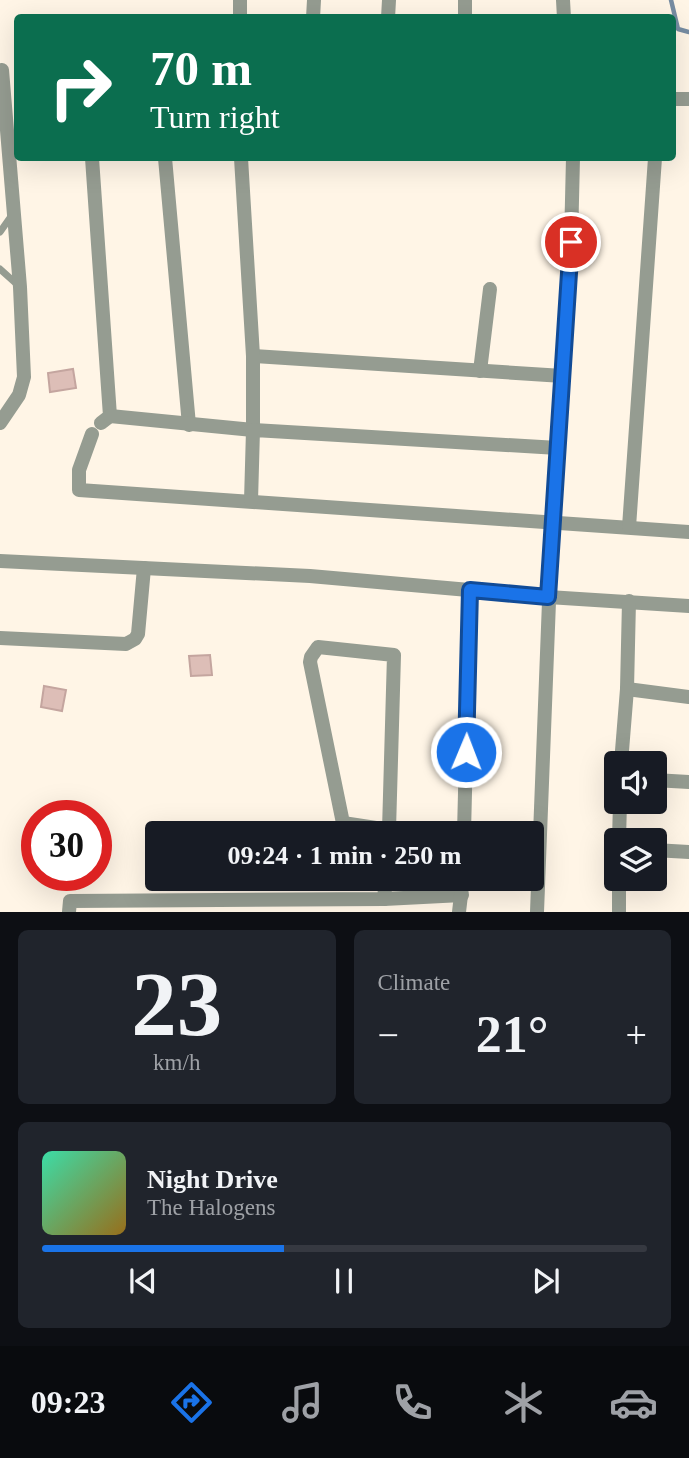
<!DOCTYPE html>
<meta charset="utf-8">
<style>
body{margin:0;font-family:"Times New Roman",serif;background:#20242c;color:#f1f3f6;height:100vh;display:flex;flex-direction:column;font-size:26px;white-space:nowrap}
*{box-sizing:border-box;margin:0}
p{font-size:23px;color:#9ea1a6}
.icon{flex:none;width:38px;height:38px;fill:none;stroke:currentColor;stroke-width:2;stroke-linecap:round;stroke-linejoin:round}
.map{position:relative;height:912px;overflow:hidden}
.sheet{display:flex;flex-direction:column;gap:18px;padding:18px;background:#0d0f14;flex:1}
.sheet>*{flex:none}
.banner{position:absolute;left:14px;top:14px;width:662px;height:147px;border-radius:7px;box-shadow:0 7px 28px #0002;background:#0b6e4f;color:#fff;overflow:hidden}
.buttons{position:absolute;left:604px;top:751px;display:grid;gap:14px}
.buttons a{display:grid;place-items:center;width:63px;height:63px;border-radius:7px;background:#171b24;box-shadow:0 7px 28px #0002;font-size:35px}
.speed{position:absolute;left:21px;top:800px;display:flex;gap:14px;font-size:35px;font-weight:700;text-align:center}
.speed>*{display:grid;place-content:center;width:91px;height:91px;border-radius:50%;background:#171b24;box-shadow:0 7px 28px #0002;line-height:1}
.speed .limit{border:10px solid #d22;background:#fff;color:#111}
.pin{position:absolute;display:grid;place-items:center;width:60px;height:60px;color:#fff;margin:-30px;border:4px solid #fff;border-radius:50%;box-shadow:0 2px 7px #0007}
.me{position:absolute;width:77px;margin:-38px;rotate:1deg;stroke-linejoin:round;filter:drop-shadow(0 0 5px #0008)}
.turn{display:flex;align-items:center;gap:24px;height:147px;padding:0 21px;font-size:32px}
.turn .icon{width:91px;height:91px;stroke-width:2.5}
.turn b{display:block;font-size:49px;line-height:60px}
.big{font-size:52px;font-weight:800;line-height:1.1}
.sheet .tile{flex:1;display:flex;flex-direction:column;justify-content:center;gap:10px;min-width:0;padding:0 24px;border-radius:10px;background:#20242c}
.sheet .dial{align-items:center;gap:0}
.dial b{font-size:91px;line-height:1}
.song{display:flex;align-items:center;gap:21px}
.cover{width:84px;height:84px;border-radius:10px;background:linear-gradient(135deg,hsl(160 70% 55%),hsl(40 70% 35%))}
.played{height:7px;border-radius:4px;background:linear-gradient(90deg,#1a73e8 40%,#363941 40%)}
.keys{display:flex;justify-content:space-around;direction:ltr}
.heat{display:flex;justify-content:space-between;align-items:center;font-size:38px;direction:ltr}
.sheet .tiles{flex:1;display:grid;gap:18px;grid-template-columns:1fr 1fr}
.tile:last-child{grid-column:span 2}
.trip{position:absolute;left:145px;top:821px;width:399px;height:70px;border-radius:7px;background:#171b24;box-shadow:0 7px 28px #0002;font-weight:800;line-height:70px;text-align:center}
.tab-bar{display:flex;height:112px;justify-content:space-around;align-items:center;background:#090b0e;color:#9ea1a6}
.tab-bar .icon{width:49px;height:49px}
.tab-bar .current{color:#1a73e8}
.tab-bar b{font-size:32px;color:#f1f3f6}
.map>svg:first-child{display:block}
.lines{fill:none;stroke-linecap:round;stroke-linejoin:round}
.stream{stroke:#768ca2;stroke-width:4.5}
.building{fill:#ddbeb7;stroke:#c4a59f;stroke-width:2}
.lane{stroke:#959c91;stroke-width:7}
.street{stroke:#959c91;stroke-width:14}
.route-casing{stroke:#114b97;stroke-width:18}
.route{stroke:#1a73e8;stroke-width:12}
</style>
<div class="map">
<svg width="689" height="912" viewBox="0 0 689 912">
<rect width="100%" height="100%" fill="#fff5e6"/>
<g class="lines">
<polyline class="stream" points="671,0 678,29 689,32"/>
</g>
<g class="building">
<polygon points="73,369 76,388 50,392 48,373"/>
<polygon points="210,655 212,675 191,676 189,656"/>
<polygon points="44,686 66,690 62,711 41,707"/>
</g>
<g class="lines">
<g class="lane">
<polyline points="0,232 12,215"/>
<polyline points="0,269 20,287"/>
</g>
<g class="street">
<polyline points="563,0 564,18"/>
<polyline points="240,18 240,0"/>
<polyline points="313,18 314,0"/>
<polyline points="388,18 389,0"/>
<polyline points="465,18 465,0"/>
<polyline points="672,99 689,99"/>
<polyline points="92,158 110,416 101,423"/>
<polyline points="165,158 189,425"/>
<polyline points="253,356 563,376"/>
<polyline points="480,371 490,289"/>
<polyline points="110,416 253,430 253,356 241,158"/>
<polyline points="0,423 19,395 24,377 20,287 2,70"/>
<polyline points="92,434 79,470 79,490 689,532"/>
<polyline points="251,501 253,430 558,448"/>
<polyline points="629,527 655,158"/>
<polyline points="0,561 310,576 548,597 689,606"/>
<polyline points="0,638 126,644 135,639 138,634 144,568"/>
<polyline points="627,689 689,697"/>
<polyline points="621,763 627,689 629,601"/>
<polyline points="654,780 689,782"/>
<polyline points="389,833 389,830 394,655 318,647 311,657 310,662 343,823 389,830"/>
<polyline points="464,833 470,590"/>
<polyline points="619,840 620,802"/>
<polyline points="654,850 689,852"/>
<polyline points="384,899 386,878"/>
<polyline points="69,912 70,901 384,899 462,895"/>
<polyline points="459,912 463,878"/>
<polyline points="537,912 552,524 571,242 573,158"/>
<polyline points="619,912 619,878"/>
</g>
</g>
<g class="lines">
<g class="route-casing">
<polyline id="route" points="466,752 470,590 548,597 571,242"/>
</g>
<use href="#route" class="route"/>
</g>
</svg>
<div class="buttons">
<a><svg class="icon" aria-label="sound" viewBox="0 0 24 24"><path d="M4 9h4l5-4v14l-5-4H4zM17 9q2 3 0 6"/></svg></a>
<a><svg class="icon" aria-label="layers" viewBox="0 0 24 24"><path d="M12 4l9 5-9 5-9-5zM3 14l9 5 9-5"/></svg></a>
</div>
<div class="speed"><div class="limit">30</div></div>
<div class="pin" style="left:571px;top:242px;background:#d93025"><svg class="icon" aria-label="arrive" viewBox="0 0 24 24"><path d="M6 21V4h12l-3 4 3 4H6"/></svg></div>
<svg class="me" style="left:466px;top:752px" viewBox="-20 -20 40 40"><circle r="17" fill="#1a73e8" stroke="#fff" stroke-width="3"/><path d="M0-11L8 9 0 5-8 9z" fill="#fff"/></svg>
<div class="trip">09:24 · 1 min · 250 m</div>
<div class="banner">
<div class="turn"><svg class="icon" aria-label="right" viewBox="0 0 24 24"><path d="M7 20v-9h11M14 6l5 5-5 5"/></svg><div><b>70 m</b>Turn right</div></div>
</div>
</div>
<section class="sheet">
<div class="tiles">
<div class="tile dial"><b>23</b><p>km/h</p></div>
<div class="tile"><p>Climate</p>
<div class="heat"><a>−</a><b class="big">21°</b><a>+</a></div>
</div>
<div class="tile">
<div class="song"><i class="cover"></i><div><b>Night Drive</b><p>The Halogens</p></div></div>
<div class="played"></div>
<div class="keys"><svg class="icon" aria-label="previous" viewBox="0 0 24 24"><path d="M18 5L8 12l10 7zM5 5v14"/></svg><svg class="icon" aria-label="pause" viewBox="0 0 24 24"><path d="M8 5v14M16 5v14"/></svg><svg class="icon" aria-label="next" viewBox="0 0 24 24"><path d="M6 5l10 7-10 7zM19 5v14"/></svg></div>
</div>
</div>
</section>
<nav class="tab-bar">
<b>09:23</b>
<svg class="icon current" aria-label="directions" viewBox="0 0 24 24"><path d="M12 3l9 9-9 9-9-9zM9 14v-3h6M13 9l2 2-2 2"/></svg>
<svg class="icon" aria-label="music" viewBox="0 0 24 24"><path d="M9 18V5l10-2v13"/><circle cx="6" cy="18" r="3"/><circle cx="16" cy="16" r="3"/></svg>
<svg class="icon" aria-label="phone" viewBox="0 0 24 24"><path d="M5 4h4l2 5-3 2q2 4 5 5l2-3 5 2v4C11 20 4 13 5 4z"/></svg>
<svg class="icon" aria-label="climate" viewBox="0 0 24 24"><path d="M12 3v18M4 7l16 10M4 17L20 7"/></svg>
<svg class="icon" aria-label="car" viewBox="0 0 24 24"><path d="M5 17H2v-5l4-1 3-4h7l3 4 3 1v5h-3M9 17h6M6 11h13"/><circle cx="7" cy="17" r="2"/><circle cx="17" cy="17" r="2"/></svg>
</nav>
